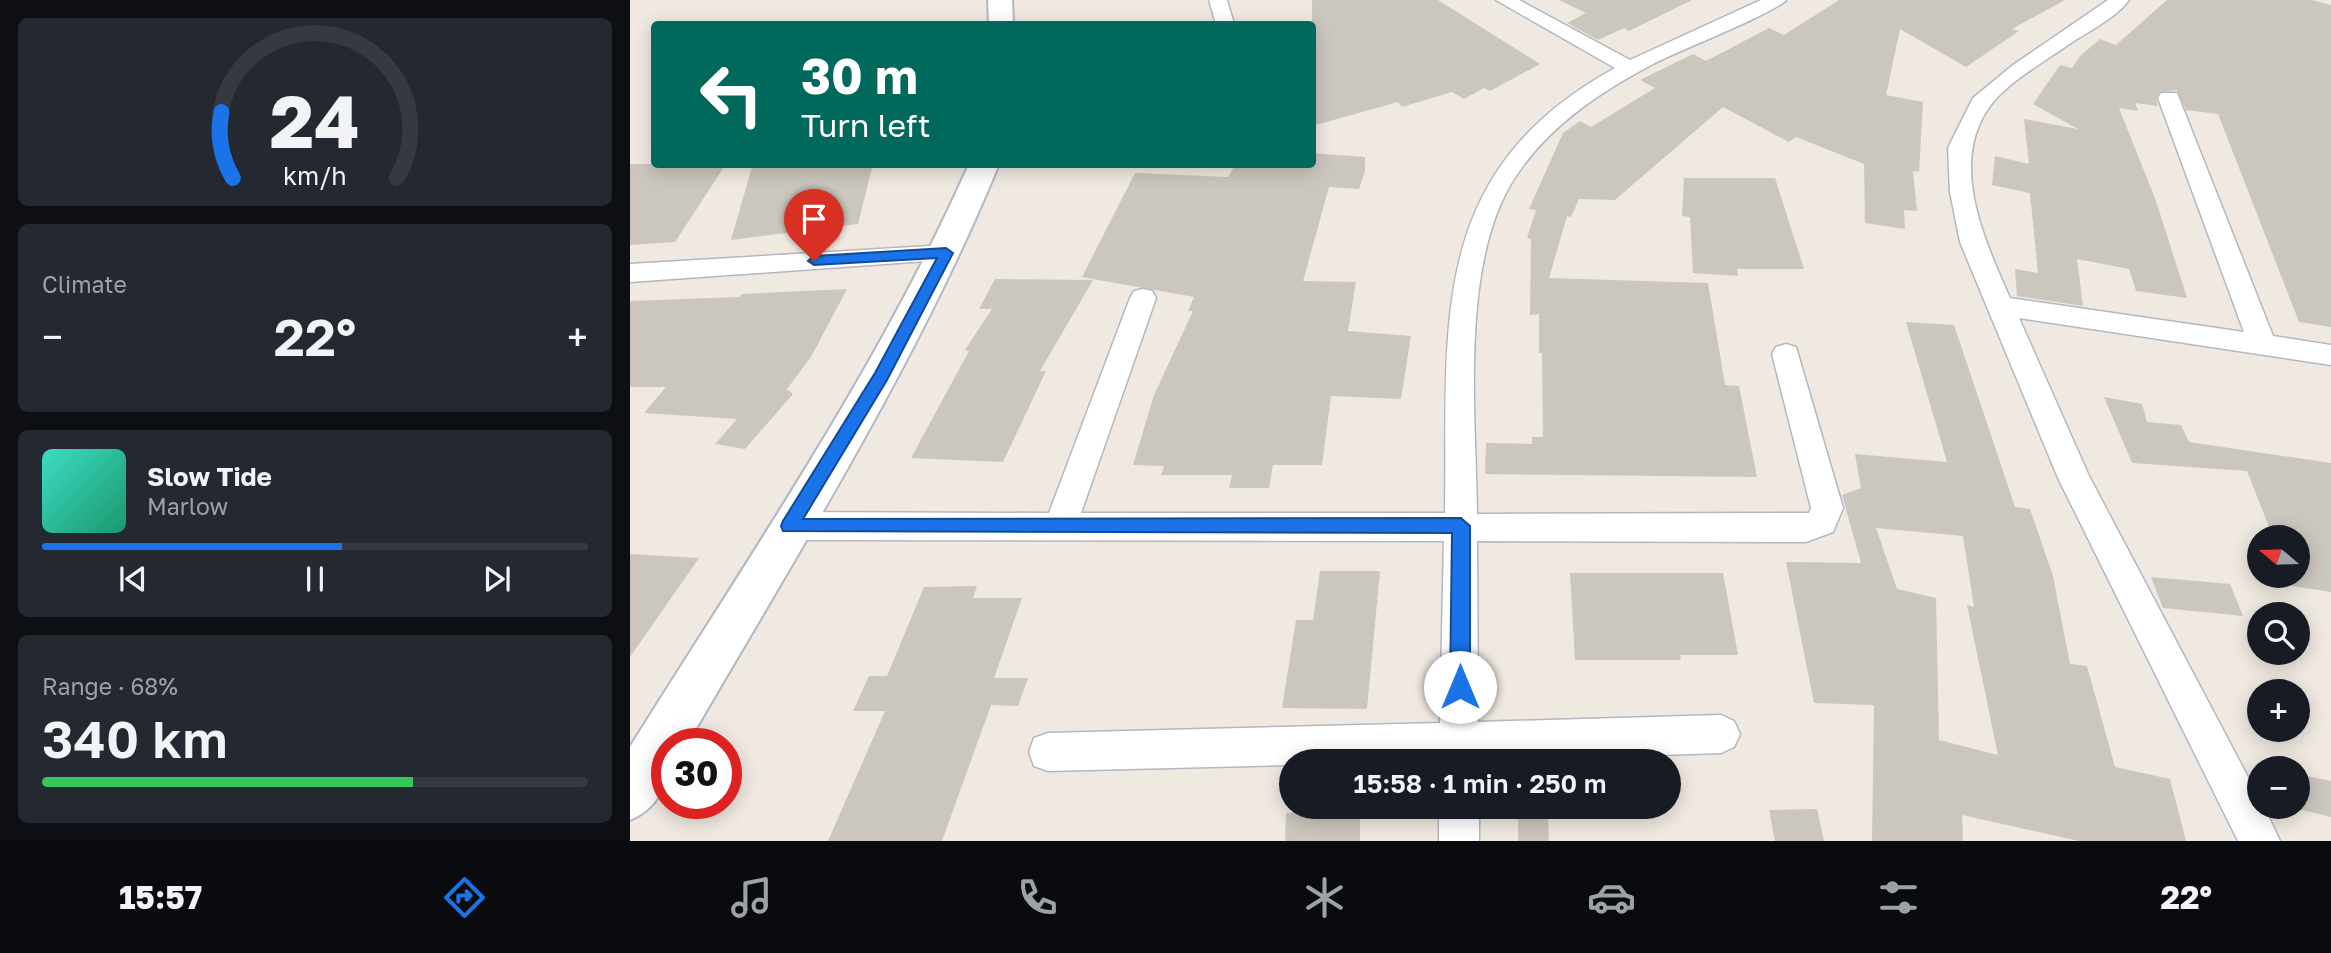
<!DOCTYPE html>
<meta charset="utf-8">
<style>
body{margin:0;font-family:"Golos Text",sans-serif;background:#242831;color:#f1f3f6;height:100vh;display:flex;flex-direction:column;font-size:26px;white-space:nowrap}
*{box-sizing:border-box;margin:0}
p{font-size:23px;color:#9ea1a6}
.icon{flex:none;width:38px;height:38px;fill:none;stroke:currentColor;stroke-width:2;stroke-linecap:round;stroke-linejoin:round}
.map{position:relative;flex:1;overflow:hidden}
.side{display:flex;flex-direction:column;gap:18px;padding:18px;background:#0d0f14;width:630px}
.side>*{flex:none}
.guide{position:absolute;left:21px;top:21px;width:665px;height:147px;border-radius:7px;box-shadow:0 4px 18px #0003;background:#00695c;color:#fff;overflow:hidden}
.needle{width:46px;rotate:289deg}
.controls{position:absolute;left:1617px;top:525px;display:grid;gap:14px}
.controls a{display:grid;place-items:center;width:63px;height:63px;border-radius:50%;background:#171b24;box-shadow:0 4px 18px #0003;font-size:35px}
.speed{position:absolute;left:21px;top:728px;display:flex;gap:14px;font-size:35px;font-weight:700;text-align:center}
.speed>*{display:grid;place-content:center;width:91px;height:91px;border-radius:50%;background:#171b24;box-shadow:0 4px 18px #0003;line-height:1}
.speed .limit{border:10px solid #d22;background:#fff;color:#111}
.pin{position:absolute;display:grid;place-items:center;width:60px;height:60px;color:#fff;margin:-72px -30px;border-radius:50% 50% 50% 0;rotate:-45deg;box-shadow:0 0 7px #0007}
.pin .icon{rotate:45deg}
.me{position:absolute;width:77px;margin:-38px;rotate:0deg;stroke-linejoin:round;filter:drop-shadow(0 0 5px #0008)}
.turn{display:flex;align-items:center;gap:24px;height:147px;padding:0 35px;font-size:32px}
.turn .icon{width:91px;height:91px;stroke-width:2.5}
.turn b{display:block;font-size:49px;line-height:60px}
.big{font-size:52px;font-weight:600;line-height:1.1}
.side .widget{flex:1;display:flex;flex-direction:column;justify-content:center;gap:10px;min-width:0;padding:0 24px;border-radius:10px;background:#242831}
.side .dial{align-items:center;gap:0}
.dial svg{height:182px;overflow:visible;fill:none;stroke:#363941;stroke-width:7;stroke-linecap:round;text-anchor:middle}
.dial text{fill:#f1f3f6;stroke:none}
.song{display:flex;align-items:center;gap:21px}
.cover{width:84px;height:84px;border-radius:10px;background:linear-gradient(135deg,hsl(170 70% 55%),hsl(160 70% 35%))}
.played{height:7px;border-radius:4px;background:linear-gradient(90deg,#1a73e8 55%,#363941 55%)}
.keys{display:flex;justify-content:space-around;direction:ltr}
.heat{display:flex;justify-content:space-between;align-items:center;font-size:38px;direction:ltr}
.charge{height:10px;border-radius:5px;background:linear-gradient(90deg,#34c759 68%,#363941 0)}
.trip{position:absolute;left:649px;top:749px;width:402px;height:70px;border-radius:35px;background:#171b24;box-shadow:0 4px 18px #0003;font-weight:600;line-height:70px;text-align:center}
.dock{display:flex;height:112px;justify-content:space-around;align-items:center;background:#090b0e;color:#9ea1a6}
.dock .icon{width:49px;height:49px}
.dock .active{color:#1a73e8}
.dock b{font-size:32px;color:#f1f3f6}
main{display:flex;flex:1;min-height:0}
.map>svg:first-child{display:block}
.building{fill:#cbc7bf;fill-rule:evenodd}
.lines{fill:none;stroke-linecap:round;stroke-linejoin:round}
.street-casing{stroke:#b4b7c1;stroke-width:3}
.secondary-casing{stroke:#b4b7c1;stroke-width:4}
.street{fill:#fff;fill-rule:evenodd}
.secondary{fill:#fff;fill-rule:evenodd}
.route{fill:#1a73e8;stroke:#114b97;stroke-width:2}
</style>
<main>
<section class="side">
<div class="widget dial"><svg viewBox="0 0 100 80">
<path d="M14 69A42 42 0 1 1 86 69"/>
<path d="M14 69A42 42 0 0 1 9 40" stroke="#1a73e8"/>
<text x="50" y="56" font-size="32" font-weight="700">24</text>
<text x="50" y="72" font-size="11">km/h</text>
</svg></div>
<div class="widget"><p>Climate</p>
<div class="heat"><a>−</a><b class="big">22°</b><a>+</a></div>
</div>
<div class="widget">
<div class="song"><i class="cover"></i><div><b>Slow Tide</b><p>Marlow</p></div></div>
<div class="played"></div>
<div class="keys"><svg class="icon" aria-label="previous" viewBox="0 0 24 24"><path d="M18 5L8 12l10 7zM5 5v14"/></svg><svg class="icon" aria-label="pause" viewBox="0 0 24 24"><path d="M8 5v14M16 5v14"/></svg><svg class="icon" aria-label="next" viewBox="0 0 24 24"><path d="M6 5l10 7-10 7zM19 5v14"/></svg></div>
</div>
<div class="widget"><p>Range · 68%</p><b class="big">340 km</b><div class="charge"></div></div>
</section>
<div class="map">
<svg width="1701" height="841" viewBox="0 0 1701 841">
<rect width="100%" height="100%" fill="#efe9e1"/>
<g class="building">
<polygon points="682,0 808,0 910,64 860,91 854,88 834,99 822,92 772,107 768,102 682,126"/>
<polygon points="929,0 1062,0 999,31 994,28 968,40 937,23 956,13"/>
<polygon points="1209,0 1435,0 1382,29 1389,31 1336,67 1270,29 1256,95 1293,102 1289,172 1283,171 1287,211 1274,210 1275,229 1235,223 1234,164 1166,137 1159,142 1093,107 985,200 949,199 941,217 937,216 919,278 1078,283 1095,385 1109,386 1127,477 855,474 856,443 902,444 902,437 913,437 912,353 909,353 909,314 900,315 901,239 897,238 906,210 899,209 933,133 950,121 961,127 1025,88 1010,80 1063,54 1076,61 1139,28 1154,35"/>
<polygon points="1537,0 1682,0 1701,5 1701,327 1669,322 1588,114 1556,110 1547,90 1529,92 1526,99 1528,106 1505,103 1508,111 1489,108 1526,201 1557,298 1506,291 1499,269 1447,259 1453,306 1387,296 1385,269 1408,273 1400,193 1362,185 1365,156 1399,164 1394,119 1448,129 1403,104 1430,65 1442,68 1450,56 1470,39 1486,45"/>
<polygon points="682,153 735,157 735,171 729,189 699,187 673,281 726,282 718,331 781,336 771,399 701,396 692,465 643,465 639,488 599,488 602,475 531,475 534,466 503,465 524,395 563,311 558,311 564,297 452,277 505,173 598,177 606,164 682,164"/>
<polygon points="0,164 96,164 45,242 0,245"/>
<polygon points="123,164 243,164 228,224 101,240"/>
<polygon points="1054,178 1145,178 1174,269 1107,269 1108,276 1063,273 1060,217 1052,216"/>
<polygon points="365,279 463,280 410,371 416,371 373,462 281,458 339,351 335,350 362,309 349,309"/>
<polygon points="217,289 181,357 157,389 163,394 115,449 85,444 107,419 14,413 36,387 0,387 0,301 109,297 112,294"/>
<path d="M1276,322l48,3 61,182 15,2 23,67 17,88 17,2 28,101 55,12 16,62h-107l-117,-26 1,26h-91l2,-136 -60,-2 -28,-141 75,1 -19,-68 19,-7 -6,-34 92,8zM1246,528l87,8 11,71 -7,-2 31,150 -59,-15 -3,-142 -39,-9z"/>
<polygon points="1474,397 1512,404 1517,422 1551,425 1559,442 1701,463 1701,592 1662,586 1658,576 1668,576 1668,537 1643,537 1617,471 1502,463"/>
<polygon points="0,554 69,558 0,657"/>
<polygon points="690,571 750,571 737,709 652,708 666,620 683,620"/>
<polygon points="940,573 1093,573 1108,655 1050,655 1051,660 945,660"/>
<polygon points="1521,577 1600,584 1613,616 1533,608"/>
<polygon points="347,586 343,598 392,598 364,678 398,678 388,706 361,705 312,841 198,841 255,711 223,711 239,676 257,676 294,587"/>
<polygon points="1668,774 1701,781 1701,817 1668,809"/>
<polygon points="730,808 730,841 655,841 656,813"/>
<polygon points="1187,809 1194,841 1145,841 1139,810"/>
<polygon points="888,813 918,813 919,841 888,841"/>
</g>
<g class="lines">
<g class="street-casing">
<g id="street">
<polygon points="579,0 597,0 604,24 586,24"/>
<path d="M866,0h23l111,60 131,-60h25c-9,12 -110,52 -133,64 -53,28 -104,62 -137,112 -57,85 -40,238 -39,338l332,-1 2,-5 -39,-154 4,-7 10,-3 10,3 47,161 -10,24 -27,10 -329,-1 1,181 243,-7 13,6 6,13 -6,13 -13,6 -243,8h-186v4l-244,6 -14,-5 -5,-14 5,-14 14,-5 392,-10 4,-182 -655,-1 -11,-4 -5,-10 5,-10 11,-4 260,1 81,-215 4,-7 9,-2 9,2 4,7 -75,215h364c3,-187 -21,-340 170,-445z"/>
<path d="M1478,0h21c-14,19 -44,33 -64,47 -24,17 -57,35 -75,59 -42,58 -5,135 20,192l234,34 -86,-234 3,-5h16l96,243 58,9v20l-312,-47 70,158 170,322v9h5l16,34h-42l-180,-363 -98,-236 -10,-50 -2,-44 25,-50 40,-33z"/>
<polygon points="316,245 325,247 329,253 325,259 0,282 0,264"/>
<rect x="809" y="807" width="40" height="34"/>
</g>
</g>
<g class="secondary-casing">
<g id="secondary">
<polygon points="358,0 382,0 383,24 359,24"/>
<path d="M339,164h30c-84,204 -202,390 -312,580h-20c0,34 -2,61 -37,76v-73c119,-191 248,-377 339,-583z"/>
</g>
</g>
<use href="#street" class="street"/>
<use href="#secondary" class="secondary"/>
</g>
<polygon class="route" points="316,248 323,253 257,380 173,519 831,518 840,526 840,687 837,693 830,696 823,693 820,687 822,533 153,531 151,526 153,521 245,373 307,258 184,265 178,261 184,256"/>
</svg>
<div class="controls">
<a><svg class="needle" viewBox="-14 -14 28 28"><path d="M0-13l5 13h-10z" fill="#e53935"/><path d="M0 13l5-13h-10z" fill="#9ea1a6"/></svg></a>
<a><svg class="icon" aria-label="search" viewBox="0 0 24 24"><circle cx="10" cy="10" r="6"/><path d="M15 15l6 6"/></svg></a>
<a>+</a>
<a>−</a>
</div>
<div class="speed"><div class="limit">30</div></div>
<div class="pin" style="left:184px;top:261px;background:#d93025"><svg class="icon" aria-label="arrive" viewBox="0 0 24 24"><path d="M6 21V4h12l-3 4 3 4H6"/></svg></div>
<svg class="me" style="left:830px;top:687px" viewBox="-20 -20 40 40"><circle r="19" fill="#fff"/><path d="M0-13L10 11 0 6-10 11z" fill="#1a73e8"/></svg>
<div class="trip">15:58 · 1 min · 250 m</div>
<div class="guide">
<div class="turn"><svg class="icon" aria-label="left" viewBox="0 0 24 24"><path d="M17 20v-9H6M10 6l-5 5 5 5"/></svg><div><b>30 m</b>Turn left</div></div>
</div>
</div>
</main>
<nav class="dock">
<b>15:57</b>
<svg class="icon active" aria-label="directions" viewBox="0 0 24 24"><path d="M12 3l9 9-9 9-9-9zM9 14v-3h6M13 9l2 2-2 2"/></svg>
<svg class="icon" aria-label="music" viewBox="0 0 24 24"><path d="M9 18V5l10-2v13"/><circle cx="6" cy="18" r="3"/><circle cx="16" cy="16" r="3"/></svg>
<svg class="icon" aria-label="phone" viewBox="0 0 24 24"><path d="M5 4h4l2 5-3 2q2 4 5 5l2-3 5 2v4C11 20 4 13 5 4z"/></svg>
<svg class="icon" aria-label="climate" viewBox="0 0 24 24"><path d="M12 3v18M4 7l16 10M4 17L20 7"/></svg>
<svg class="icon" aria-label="car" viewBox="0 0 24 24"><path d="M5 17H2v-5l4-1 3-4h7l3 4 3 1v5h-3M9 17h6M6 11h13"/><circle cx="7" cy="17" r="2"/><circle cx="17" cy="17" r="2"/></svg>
<svg class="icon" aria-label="filters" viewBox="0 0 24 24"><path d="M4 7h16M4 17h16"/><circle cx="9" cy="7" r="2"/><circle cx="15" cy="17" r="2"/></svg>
<b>22°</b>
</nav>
